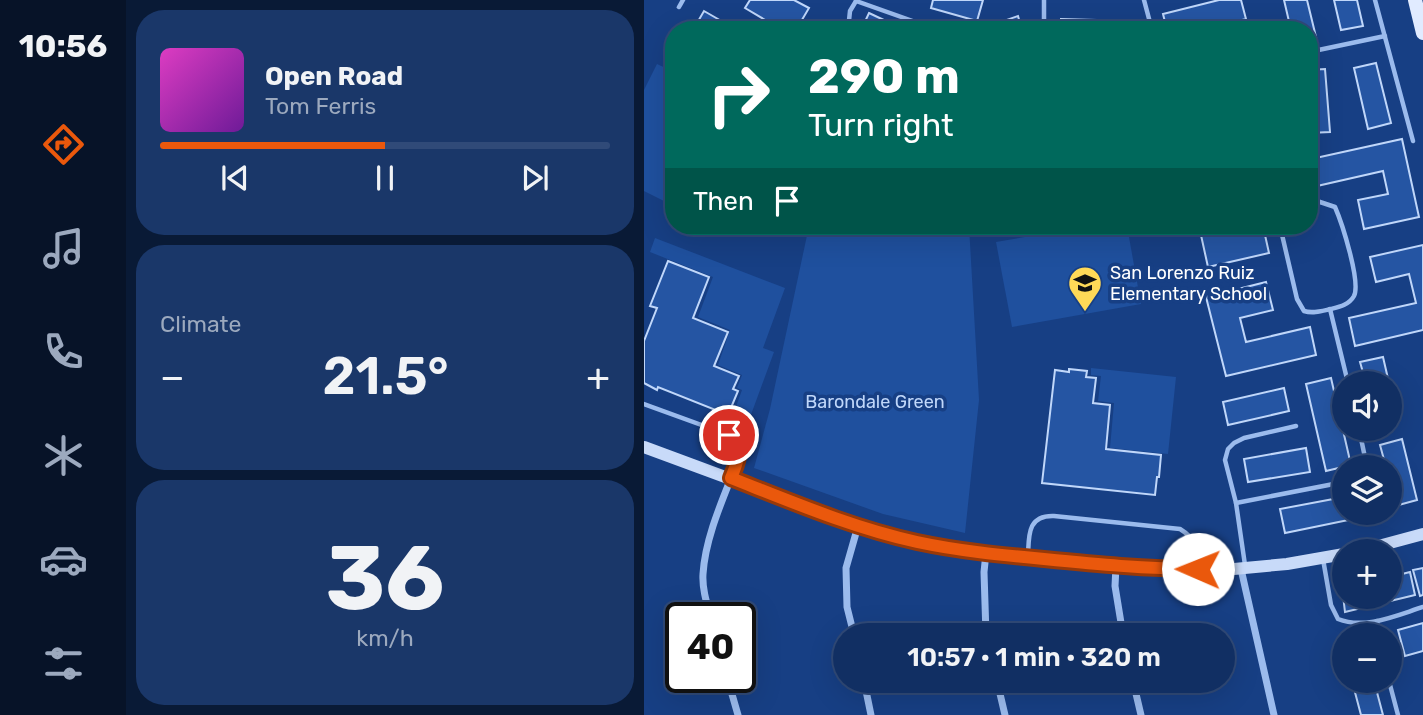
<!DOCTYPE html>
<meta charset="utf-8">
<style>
body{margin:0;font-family:Rubik,sans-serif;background:#1a3769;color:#f1f3f6;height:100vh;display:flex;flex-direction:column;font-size:26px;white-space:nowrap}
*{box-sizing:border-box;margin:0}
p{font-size:23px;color:#9ca9be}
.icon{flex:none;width:38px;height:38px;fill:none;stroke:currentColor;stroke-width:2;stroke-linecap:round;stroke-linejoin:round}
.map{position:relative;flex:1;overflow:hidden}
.details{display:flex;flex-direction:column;gap:10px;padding:10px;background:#091a36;width:518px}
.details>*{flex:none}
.hud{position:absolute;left:21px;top:21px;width:653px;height:214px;border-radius:28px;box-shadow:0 7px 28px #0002,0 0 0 2px #304a78;background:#00695c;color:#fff;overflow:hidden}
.tools{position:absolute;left:688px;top:371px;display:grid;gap:14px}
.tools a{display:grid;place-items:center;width:70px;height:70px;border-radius:50%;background:#112f63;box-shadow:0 7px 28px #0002,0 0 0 2px #304a78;font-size:35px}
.speed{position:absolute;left:21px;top:602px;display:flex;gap:14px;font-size:35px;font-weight:700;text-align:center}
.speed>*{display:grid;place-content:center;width:91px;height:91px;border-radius:50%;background:#112f63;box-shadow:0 7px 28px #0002,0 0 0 2px #304a78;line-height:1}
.speed .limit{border:4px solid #111;border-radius:10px;background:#fff;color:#111}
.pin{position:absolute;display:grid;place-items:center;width:60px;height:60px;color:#fff;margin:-30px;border:4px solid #fff;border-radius:50%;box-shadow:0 2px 7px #0007}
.me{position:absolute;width:77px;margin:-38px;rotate:271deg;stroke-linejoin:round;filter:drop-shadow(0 0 5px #0008)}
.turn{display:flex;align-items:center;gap:24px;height:147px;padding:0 28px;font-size:32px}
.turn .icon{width:91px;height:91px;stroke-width:2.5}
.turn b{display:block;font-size:49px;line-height:60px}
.then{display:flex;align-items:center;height:66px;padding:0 28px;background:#0003;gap:14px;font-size:26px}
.big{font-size:52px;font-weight:600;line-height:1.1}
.details .card{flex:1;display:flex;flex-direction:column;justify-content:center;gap:10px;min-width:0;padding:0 24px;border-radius:28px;background:#1a3769}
.details .dial{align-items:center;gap:0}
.dial b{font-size:91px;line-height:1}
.song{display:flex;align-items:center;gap:21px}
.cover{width:84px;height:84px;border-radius:10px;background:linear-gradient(135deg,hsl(310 70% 55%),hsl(280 70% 35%))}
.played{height:7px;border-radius:4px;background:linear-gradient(90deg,#ea580c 50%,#304a78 50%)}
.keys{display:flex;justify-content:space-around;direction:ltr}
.heat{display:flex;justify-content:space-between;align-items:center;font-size:38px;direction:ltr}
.trip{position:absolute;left:189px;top:623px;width:402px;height:70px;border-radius:35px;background:#112f63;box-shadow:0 7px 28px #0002,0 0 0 2px #304a78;font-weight:600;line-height:70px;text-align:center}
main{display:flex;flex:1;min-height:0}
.tab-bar{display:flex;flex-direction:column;width:126px;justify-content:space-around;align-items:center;background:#071328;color:#9ca9be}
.tab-bar .icon{width:49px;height:49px}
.tab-bar .on{color:#ea580c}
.tab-bar b{font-size:32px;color:#f1f3f6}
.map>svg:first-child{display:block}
.green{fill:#1f509e}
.building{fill:#2555a3;stroke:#c0d7fa;stroke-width:2}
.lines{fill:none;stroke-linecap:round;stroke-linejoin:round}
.lane{stroke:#9bbbed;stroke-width:4.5}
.street{stroke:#9bbbed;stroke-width:7}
.secondary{stroke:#c8daf9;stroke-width:12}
.primary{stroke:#e1ebff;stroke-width:14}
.route-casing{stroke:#983908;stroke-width:18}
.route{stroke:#ea580c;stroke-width:12}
.labels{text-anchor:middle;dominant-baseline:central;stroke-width:7;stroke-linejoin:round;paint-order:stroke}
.poi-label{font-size:18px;fill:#fff;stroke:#173f84;text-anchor:start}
.park-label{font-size:18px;fill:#c0d7fa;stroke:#173f84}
</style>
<main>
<nav class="tab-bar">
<b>10:56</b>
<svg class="icon on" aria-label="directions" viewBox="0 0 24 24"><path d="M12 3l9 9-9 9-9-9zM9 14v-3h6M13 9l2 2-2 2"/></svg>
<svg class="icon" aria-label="music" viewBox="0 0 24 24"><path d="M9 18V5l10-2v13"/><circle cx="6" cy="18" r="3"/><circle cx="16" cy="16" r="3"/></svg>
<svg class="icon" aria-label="phone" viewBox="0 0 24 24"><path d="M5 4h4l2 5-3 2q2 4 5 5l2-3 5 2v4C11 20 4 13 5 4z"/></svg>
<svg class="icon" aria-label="climate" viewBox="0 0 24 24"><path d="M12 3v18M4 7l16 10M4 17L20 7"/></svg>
<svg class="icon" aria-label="car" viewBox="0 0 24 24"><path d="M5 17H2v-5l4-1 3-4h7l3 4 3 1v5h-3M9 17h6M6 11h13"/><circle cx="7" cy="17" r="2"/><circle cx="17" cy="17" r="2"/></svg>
<svg class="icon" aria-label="filters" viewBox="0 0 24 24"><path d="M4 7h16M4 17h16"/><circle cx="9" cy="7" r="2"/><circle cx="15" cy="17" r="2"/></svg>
</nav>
<section class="details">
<div class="card">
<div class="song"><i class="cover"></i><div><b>Open Road</b><p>Tom Ferris</p></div></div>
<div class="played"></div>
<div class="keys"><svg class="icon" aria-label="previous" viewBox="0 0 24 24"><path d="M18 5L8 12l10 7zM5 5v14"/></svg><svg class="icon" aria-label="pause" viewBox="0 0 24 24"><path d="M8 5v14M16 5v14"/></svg><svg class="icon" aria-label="next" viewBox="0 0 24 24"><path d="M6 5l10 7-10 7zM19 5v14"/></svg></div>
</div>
<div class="card"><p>Climate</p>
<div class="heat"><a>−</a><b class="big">21.5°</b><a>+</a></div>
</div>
<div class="card dial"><b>36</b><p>km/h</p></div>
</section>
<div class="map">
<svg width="779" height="715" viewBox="0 0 779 715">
<rect width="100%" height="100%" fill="#173f84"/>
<g class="green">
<polygon points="13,64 30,72 30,182 20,201 0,191 0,90"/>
<polygon points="165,226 325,226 335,400 321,533 239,514 110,468 126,409"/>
<polygon points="445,226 483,226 497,304 368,327 352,242"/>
<polygon points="11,238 141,288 119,348 130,352 101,431 86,423 98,390 93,388 98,375 74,365 86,330 54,317 69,277 6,252"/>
<polygon points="447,368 532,377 524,454 466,448 470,403 454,401 457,376 447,375"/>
</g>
<g class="building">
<polygon points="106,0 150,0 165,8 152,30 118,30 123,21 101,8"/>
<polygon points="289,0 339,0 333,21 287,8"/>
<polygon points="575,0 597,0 602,19 559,30 523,30 519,14"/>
<polygon points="640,0 663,0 672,37 665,38 665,30 647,30"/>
<polygon points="690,0 713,0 719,26 697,30"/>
<polygon points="60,11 93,30 49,30"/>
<polygon points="225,13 261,30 217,30"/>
<polygon points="374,16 378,30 354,30 351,24"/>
<polygon points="417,19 488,21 488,30 417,30"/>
<polygon points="732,63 747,123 724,129 710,68"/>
<polygon points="681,69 686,132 665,133 665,70"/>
<polygon points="758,139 775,217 720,229 714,200 744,194 739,171 673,186 667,159"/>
<polygon points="555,226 582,226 584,232 610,226 619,226 625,253 564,267"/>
<polygon points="779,245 779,330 711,346 705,318 772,303 765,274 732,282 726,257"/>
<polygon points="24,261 65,277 49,318 84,332 70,366 95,376 89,389 94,391 84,415 14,387 13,390 0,383 0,341 13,308 6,306"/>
<polygon points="622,282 629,310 596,318 602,342 666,327 672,355 582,376 562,297"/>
<polygon points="739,357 745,383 722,383 716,362"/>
<polygon points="425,369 443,371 442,377 452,378 449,403 466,405 462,449 517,455 515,477 513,477 511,495 398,483 411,370 425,372"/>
<polygon points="687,378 707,465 682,471 662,384"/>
<polygon points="640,388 645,411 584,425 579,402"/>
<polygon points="758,439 773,500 751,506 746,482 746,467 742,467 736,445"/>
<polygon points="662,448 666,472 604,482 600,459"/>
<polygon points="700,497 700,513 718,513 719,517 641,533 636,509"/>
<polygon points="779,568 779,595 776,596 769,570"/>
<polygon points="766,572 771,595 701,612 698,587 700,587 700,597 746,597 746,577"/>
<polygon points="779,623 779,651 761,656 754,630"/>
<polygon points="708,681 730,681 739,715 717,715"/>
</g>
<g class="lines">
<g class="lane">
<polyline points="500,0 508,30"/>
<polyline points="731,0 769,141"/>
<polyline points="212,1 294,30"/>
<polyline points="35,7 39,0"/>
<polyline points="204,30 206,11 212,1"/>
<polyline points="400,30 400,0"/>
<polyline points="665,52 741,36"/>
<path d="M636,226l17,73 7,12c9,3 18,0 27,-2 8,-2 18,-4 23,-13 7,-14 -12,-73 -19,-89l-18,-6 -8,1"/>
<polyline points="686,309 704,383"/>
<path d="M0,404l85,31c15,16 9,24 3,43"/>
<polyline points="715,429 723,467"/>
<polyline points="592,503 700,482"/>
<polyline points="734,513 735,515"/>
<path d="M384,555c1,-19 -1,-40 26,-39l126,13c18,11 16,21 17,39"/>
<path d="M679,559l8,46 7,14c27,11 59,-4 85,-12"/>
<polyline points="601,565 592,503 581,460 584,449 590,443 600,438 652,426"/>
<polyline points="733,621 734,635"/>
<polyline points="745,681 754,715"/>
</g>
<g class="street">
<polyline points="342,553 340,572 342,635"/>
<polyline points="472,566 471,586 479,635"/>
<polyline points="597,569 630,715"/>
<path d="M67,618c-4,-14 -9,-29 -8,-44 2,-32 16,-66 28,-96"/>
<polyline points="210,635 203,607 202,568 214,526"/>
<polyline points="83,677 94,715"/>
<polyline points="220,681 227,715"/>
<polyline points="353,681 361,715"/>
<polyline points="489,681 497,715"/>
</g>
<g class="secondary">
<polyline points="0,447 214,526 275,543 316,550 472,566 579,570 643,564 700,554"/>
<polyline points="716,551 779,534"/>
</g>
<polyline class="primary" points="771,0 779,33"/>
</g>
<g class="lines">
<g class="route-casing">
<path id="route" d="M85,435c15,16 9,25 2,43 61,24 122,50 186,64 42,9 84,13 127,17 51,5 102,10 154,10"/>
</g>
<use href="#route" class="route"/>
</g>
<defs>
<g id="school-pin" transform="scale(1.75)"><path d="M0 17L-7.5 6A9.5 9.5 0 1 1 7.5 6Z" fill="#ffd957" stroke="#173f84"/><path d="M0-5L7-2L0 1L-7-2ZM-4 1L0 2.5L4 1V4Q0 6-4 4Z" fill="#111"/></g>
</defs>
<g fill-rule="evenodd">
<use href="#school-pin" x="441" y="283"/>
</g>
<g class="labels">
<g class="poi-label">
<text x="466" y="273">San Lorenzo Ruiz<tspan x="466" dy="21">Elementary School</tspan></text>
</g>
<g class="park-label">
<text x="231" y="402">Barondale Green</text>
</g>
</g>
</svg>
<div class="tools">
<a><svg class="icon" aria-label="sound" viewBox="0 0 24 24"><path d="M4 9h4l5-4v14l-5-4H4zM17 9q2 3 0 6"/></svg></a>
<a><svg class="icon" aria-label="layers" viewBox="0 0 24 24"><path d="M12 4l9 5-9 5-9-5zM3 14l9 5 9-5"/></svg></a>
<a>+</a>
<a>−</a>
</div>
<div class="speed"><div class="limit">40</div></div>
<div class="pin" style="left:85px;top:435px;background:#d93025"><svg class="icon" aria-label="arrive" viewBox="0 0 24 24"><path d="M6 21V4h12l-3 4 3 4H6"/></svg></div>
<svg class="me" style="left:554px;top:569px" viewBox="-20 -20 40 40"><circle r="19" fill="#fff"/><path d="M0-13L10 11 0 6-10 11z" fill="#ea580c"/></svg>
<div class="trip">10:57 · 1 min · 320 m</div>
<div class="hud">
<div class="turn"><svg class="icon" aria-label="right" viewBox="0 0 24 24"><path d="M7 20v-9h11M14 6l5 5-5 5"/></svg><div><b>290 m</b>Turn right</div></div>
<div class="then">Then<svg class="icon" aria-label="arrive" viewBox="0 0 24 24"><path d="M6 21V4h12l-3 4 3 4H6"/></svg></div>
</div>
</div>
</main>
